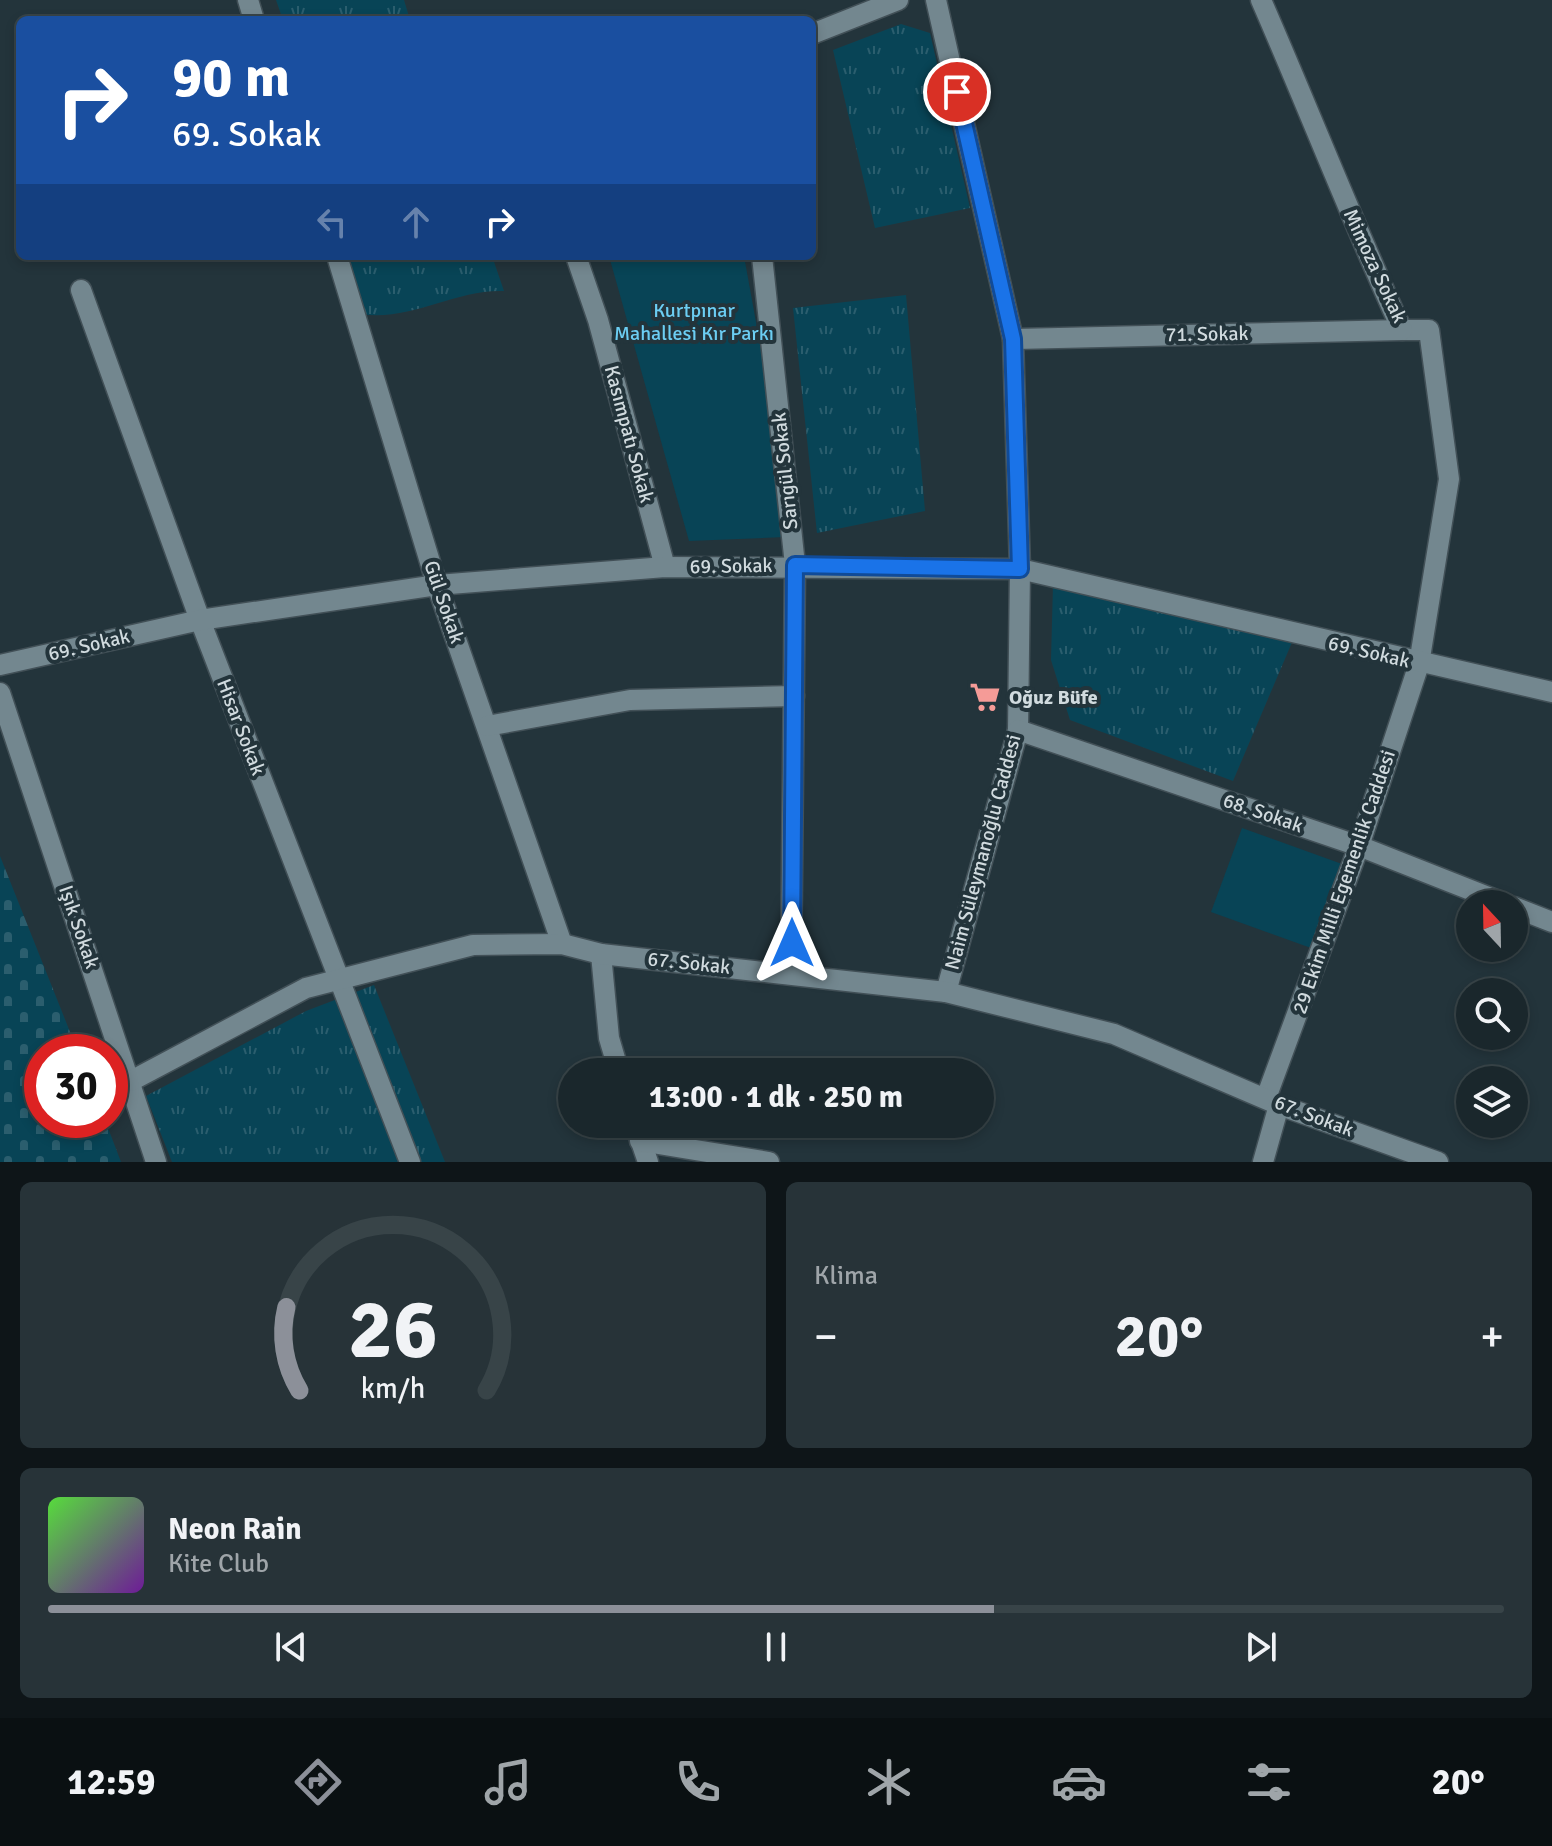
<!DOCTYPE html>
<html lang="tr">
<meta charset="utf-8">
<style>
body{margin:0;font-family:Signika,sans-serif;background:#273338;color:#f1f3f6;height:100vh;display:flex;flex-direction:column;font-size:30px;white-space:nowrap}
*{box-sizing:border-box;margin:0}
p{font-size:26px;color:#9fa5a9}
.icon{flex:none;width:44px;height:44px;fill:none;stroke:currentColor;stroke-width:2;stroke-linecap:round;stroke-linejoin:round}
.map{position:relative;height:1162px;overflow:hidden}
.sheet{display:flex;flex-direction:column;gap:20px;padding:20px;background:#0e1518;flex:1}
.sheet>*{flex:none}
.top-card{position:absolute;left:16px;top:16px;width:800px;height:244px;border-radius:12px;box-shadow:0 4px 12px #0003,0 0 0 2px #384448;background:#1a4fa0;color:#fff;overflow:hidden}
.needle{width:52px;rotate:338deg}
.buttons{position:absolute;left:1456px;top:890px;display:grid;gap:16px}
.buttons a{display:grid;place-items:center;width:72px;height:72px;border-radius:50%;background:#1a272c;box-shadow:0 4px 12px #0003,0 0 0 2px #384448;font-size:40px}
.speed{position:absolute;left:24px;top:1034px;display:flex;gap:16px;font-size:40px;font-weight:700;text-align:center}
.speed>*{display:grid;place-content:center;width:104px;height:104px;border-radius:50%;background:#1a272c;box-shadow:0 4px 12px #0003,0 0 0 2px #384448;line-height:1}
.speed .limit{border:12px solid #d22;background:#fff;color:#111}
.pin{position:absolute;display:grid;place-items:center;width:68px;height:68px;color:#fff;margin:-34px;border:4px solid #fff;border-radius:50%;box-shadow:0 2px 8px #0007}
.me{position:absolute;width:88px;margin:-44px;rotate:0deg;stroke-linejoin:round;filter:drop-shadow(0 0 6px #0008)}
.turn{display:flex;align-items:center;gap:28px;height:168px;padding:0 24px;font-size:36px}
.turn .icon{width:104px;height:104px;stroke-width:2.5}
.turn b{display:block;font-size:56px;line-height:68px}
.lanes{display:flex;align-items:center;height:76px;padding:0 24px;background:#0003;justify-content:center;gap:40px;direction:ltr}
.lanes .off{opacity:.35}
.big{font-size:60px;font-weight:700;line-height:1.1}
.sheet .tile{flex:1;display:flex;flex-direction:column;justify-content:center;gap:12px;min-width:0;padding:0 28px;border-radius:12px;background:#273338}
.sheet .dial{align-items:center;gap:0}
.dial svg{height:208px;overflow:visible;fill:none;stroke:#384448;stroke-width:7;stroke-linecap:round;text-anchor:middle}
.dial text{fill:#f1f3f6;stroke:none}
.song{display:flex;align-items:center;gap:24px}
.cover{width:96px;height:96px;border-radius:12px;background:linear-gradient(135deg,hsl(110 70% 55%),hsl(280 70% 35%))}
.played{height:8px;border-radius:4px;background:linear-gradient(90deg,#8c9099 65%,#384448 65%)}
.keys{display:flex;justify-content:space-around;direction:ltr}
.heat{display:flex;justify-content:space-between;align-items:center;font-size:44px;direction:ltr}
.sheet .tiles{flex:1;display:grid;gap:20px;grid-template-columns:1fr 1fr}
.tile:last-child{grid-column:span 2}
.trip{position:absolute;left:558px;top:1058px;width:436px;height:80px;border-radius:40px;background:#1a272c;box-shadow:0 4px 12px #0003,0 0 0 2px #384448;font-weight:700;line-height:80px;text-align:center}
.tab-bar{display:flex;height:128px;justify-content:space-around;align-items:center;background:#0a1012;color:#9fa5a9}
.tab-bar .icon{width:56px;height:56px}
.tab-bar .selected{color:#8c9099}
.tab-bar b{font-size:36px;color:#f1f3f6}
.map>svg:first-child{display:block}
.grass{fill:url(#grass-tufts)}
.cemetery{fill:url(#cemetery-stones)}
.green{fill:#084456}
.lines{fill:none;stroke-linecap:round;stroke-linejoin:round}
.minor-casing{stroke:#425057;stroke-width:23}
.minor{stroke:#73878f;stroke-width:20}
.route-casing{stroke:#114b97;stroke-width:20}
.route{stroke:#1a73e8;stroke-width:14}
.labels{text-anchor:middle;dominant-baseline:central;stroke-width:8;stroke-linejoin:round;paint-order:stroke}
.street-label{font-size:20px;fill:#d0dade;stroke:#23343b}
.park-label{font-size:20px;fill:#6ccef3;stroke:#23343b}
.poi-label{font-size:20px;font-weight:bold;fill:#d0dade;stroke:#23343b;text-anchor:start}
</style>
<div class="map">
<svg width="1552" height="1162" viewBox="0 0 1552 1162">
<defs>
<pattern id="grass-tufts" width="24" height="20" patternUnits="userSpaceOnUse" patternTransform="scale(2)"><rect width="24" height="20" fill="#084456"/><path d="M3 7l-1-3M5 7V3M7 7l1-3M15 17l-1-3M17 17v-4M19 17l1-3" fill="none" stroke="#2b5e6e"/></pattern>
<pattern id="cemetery-stones" width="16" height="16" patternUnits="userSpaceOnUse" patternTransform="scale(2)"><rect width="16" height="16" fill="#084456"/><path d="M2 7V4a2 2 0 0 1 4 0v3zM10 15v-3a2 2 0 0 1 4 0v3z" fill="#2b5e6e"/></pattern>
</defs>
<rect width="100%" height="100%" fill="#23343b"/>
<g class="grass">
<polygon points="276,0 404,0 410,20 283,20"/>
<polygon points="901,24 930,33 970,208 875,228 833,50"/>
<path d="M347,256h145l12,35c-49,-2 -95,31 -143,23z"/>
<polygon points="906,295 925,511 817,533 793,308"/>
<polygon points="1053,585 1293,640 1233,781 1070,720 1051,660"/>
<polygon points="374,985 445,1162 172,1162 146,1096 306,1011"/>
</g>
<polygon class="cemetery" points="0,856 78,1052 42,1052 42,1120 105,1120 121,1162 0,1162"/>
<g class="green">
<polygon points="609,256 744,256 771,405 785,537 689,541"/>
<polygon points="1242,828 1342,864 1311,948 1211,912"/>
</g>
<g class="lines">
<g class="minor-casing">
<g id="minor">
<polyline points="248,0 254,20"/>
<polyline points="936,0 1013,339 1020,569 1018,730 946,992"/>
<path d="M1261,0c48,110 91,221 141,330h27l20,149 -30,185 -60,182 -93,252"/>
<polyline points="812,34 898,0"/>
<polyline points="337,256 437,585 562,944"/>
<polyline points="576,256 598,320 665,567"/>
<polyline points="762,256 795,565 791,974"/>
<polyline points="81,290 200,620 410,1162"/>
<polyline points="1013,339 1402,330"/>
<polyline points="0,665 200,620 437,585 665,567 1020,569 1552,692"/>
<polyline points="0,693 156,1162"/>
<polyline points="487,726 630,700 794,696"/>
<polyline points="1018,730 1359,846 1506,904"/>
<polyline points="1514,907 1552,922"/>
<polyline points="601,954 609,1038 619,1072"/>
<polyline points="131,1081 306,988 473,945 562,944 601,954 946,992 1114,1034 1279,1105 1438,1162"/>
<polyline points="635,1124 648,1162"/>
<polyline points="640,1141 769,1162"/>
<polyline points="1263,1162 1279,1105"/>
</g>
</g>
<use href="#minor" class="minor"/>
</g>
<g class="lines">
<g class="route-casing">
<polyline id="route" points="792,943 795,565 1020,569 1013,339 957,92"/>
</g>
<use href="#route" class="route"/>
</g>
<defs>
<g id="supermarket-bare" transform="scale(2.4)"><path d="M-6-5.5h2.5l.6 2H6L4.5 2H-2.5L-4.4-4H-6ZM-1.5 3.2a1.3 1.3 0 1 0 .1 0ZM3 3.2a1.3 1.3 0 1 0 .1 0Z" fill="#f59b97" stroke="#23343b" stroke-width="2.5" paint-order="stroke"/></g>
</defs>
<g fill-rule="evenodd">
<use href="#supermarket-bare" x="985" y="697"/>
</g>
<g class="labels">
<g class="street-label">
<text transform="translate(1375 266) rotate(65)">Mimoza Sokak</text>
<text transform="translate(1207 334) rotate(-1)">71. Sokak</text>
<text transform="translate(629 434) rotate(75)">Kasımpatı Sokak</text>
<text transform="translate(785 471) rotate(-96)">Sarıgül Sokak</text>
<text transform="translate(731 566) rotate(-1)">69. Sokak</text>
<text transform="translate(444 602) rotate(71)">Gül Sokak</text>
<text transform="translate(89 645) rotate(-13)">69. Sokak</text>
<text transform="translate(1369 652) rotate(13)">69. Sokak</text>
<text transform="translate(241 727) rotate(69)">Hisar Sokak</text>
<text transform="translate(1263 813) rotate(19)">68. Sokak</text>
<text transform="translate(983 852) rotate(-75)">Naim Süleymanoğlu Caddesi</text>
<text transform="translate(1344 882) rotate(-71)">29 Ekim Milli Egemenlik Caddesi</text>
<text transform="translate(79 927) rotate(71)">Işık Sokak</text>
<text transform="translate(689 963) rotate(6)">67. Sokak</text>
<text transform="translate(1314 1116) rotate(21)">67. Sokak</text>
</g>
<g class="park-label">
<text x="694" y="310">Kurtpınar<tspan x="694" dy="23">Mahallesi Kır Parkı</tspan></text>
</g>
<g class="poi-label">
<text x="1009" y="697">Oğuz Büfe</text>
</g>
</g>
</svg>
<div class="buttons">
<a><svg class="needle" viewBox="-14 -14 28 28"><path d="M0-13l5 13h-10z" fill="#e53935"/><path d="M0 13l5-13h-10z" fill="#9fa5a9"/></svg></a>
<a><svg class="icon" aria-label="search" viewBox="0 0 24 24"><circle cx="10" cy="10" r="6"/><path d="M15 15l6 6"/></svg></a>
<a><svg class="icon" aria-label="layers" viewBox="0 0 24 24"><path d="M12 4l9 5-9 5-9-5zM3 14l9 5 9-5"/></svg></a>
</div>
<div class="speed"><div class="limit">30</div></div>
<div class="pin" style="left:957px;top:92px;background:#d93025"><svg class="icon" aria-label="arrive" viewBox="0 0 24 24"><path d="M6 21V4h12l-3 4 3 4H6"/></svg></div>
<svg class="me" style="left:792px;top:943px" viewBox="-20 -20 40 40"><path d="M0-17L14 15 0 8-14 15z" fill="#1a73e8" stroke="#fff" stroke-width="4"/></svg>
<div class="trip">13:00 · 1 dk · 250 m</div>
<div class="top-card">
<div class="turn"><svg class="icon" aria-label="right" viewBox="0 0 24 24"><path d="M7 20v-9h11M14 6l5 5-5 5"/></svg><div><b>90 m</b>69. Sokak</div></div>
<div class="lanes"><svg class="icon off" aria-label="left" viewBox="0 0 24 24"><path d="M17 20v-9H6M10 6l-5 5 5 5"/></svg><svg class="icon off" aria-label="ahead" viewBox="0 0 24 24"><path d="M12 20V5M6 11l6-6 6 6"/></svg><svg class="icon" aria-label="right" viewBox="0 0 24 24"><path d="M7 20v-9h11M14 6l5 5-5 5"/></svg></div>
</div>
</div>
<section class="sheet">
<div class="tiles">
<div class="tile dial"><svg viewBox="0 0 100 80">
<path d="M14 69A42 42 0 1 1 86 69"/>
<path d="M14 69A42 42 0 0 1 9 37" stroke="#8c9099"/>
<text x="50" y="56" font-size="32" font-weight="700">26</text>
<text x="50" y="72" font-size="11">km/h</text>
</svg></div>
<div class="tile"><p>Klima</p>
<div class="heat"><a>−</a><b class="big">20°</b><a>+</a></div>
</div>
<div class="tile">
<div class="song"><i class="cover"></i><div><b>Neon Rain</b><p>Kite Club</p></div></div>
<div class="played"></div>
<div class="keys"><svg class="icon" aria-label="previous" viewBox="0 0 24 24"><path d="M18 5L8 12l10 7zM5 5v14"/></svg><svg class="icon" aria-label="pause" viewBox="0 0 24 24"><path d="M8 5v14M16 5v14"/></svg><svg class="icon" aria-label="next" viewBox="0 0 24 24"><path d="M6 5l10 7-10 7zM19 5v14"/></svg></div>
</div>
</div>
</section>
<nav class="tab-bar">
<b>12:59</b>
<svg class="icon selected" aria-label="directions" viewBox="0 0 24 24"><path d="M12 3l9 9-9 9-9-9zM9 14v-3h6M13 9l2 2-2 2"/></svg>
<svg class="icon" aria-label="music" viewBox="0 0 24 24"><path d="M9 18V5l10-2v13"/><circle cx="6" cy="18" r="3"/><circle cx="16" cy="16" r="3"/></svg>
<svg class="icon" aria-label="phone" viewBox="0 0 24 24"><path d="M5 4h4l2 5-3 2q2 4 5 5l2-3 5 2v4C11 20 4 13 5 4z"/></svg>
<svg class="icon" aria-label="climate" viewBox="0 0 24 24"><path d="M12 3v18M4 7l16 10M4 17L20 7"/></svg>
<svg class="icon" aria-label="car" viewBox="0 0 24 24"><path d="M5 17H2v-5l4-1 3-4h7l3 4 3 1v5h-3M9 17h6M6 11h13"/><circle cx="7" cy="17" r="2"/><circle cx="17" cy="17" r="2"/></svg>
<svg class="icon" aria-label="filters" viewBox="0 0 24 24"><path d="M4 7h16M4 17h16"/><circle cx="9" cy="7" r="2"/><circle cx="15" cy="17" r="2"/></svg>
<b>20°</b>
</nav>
